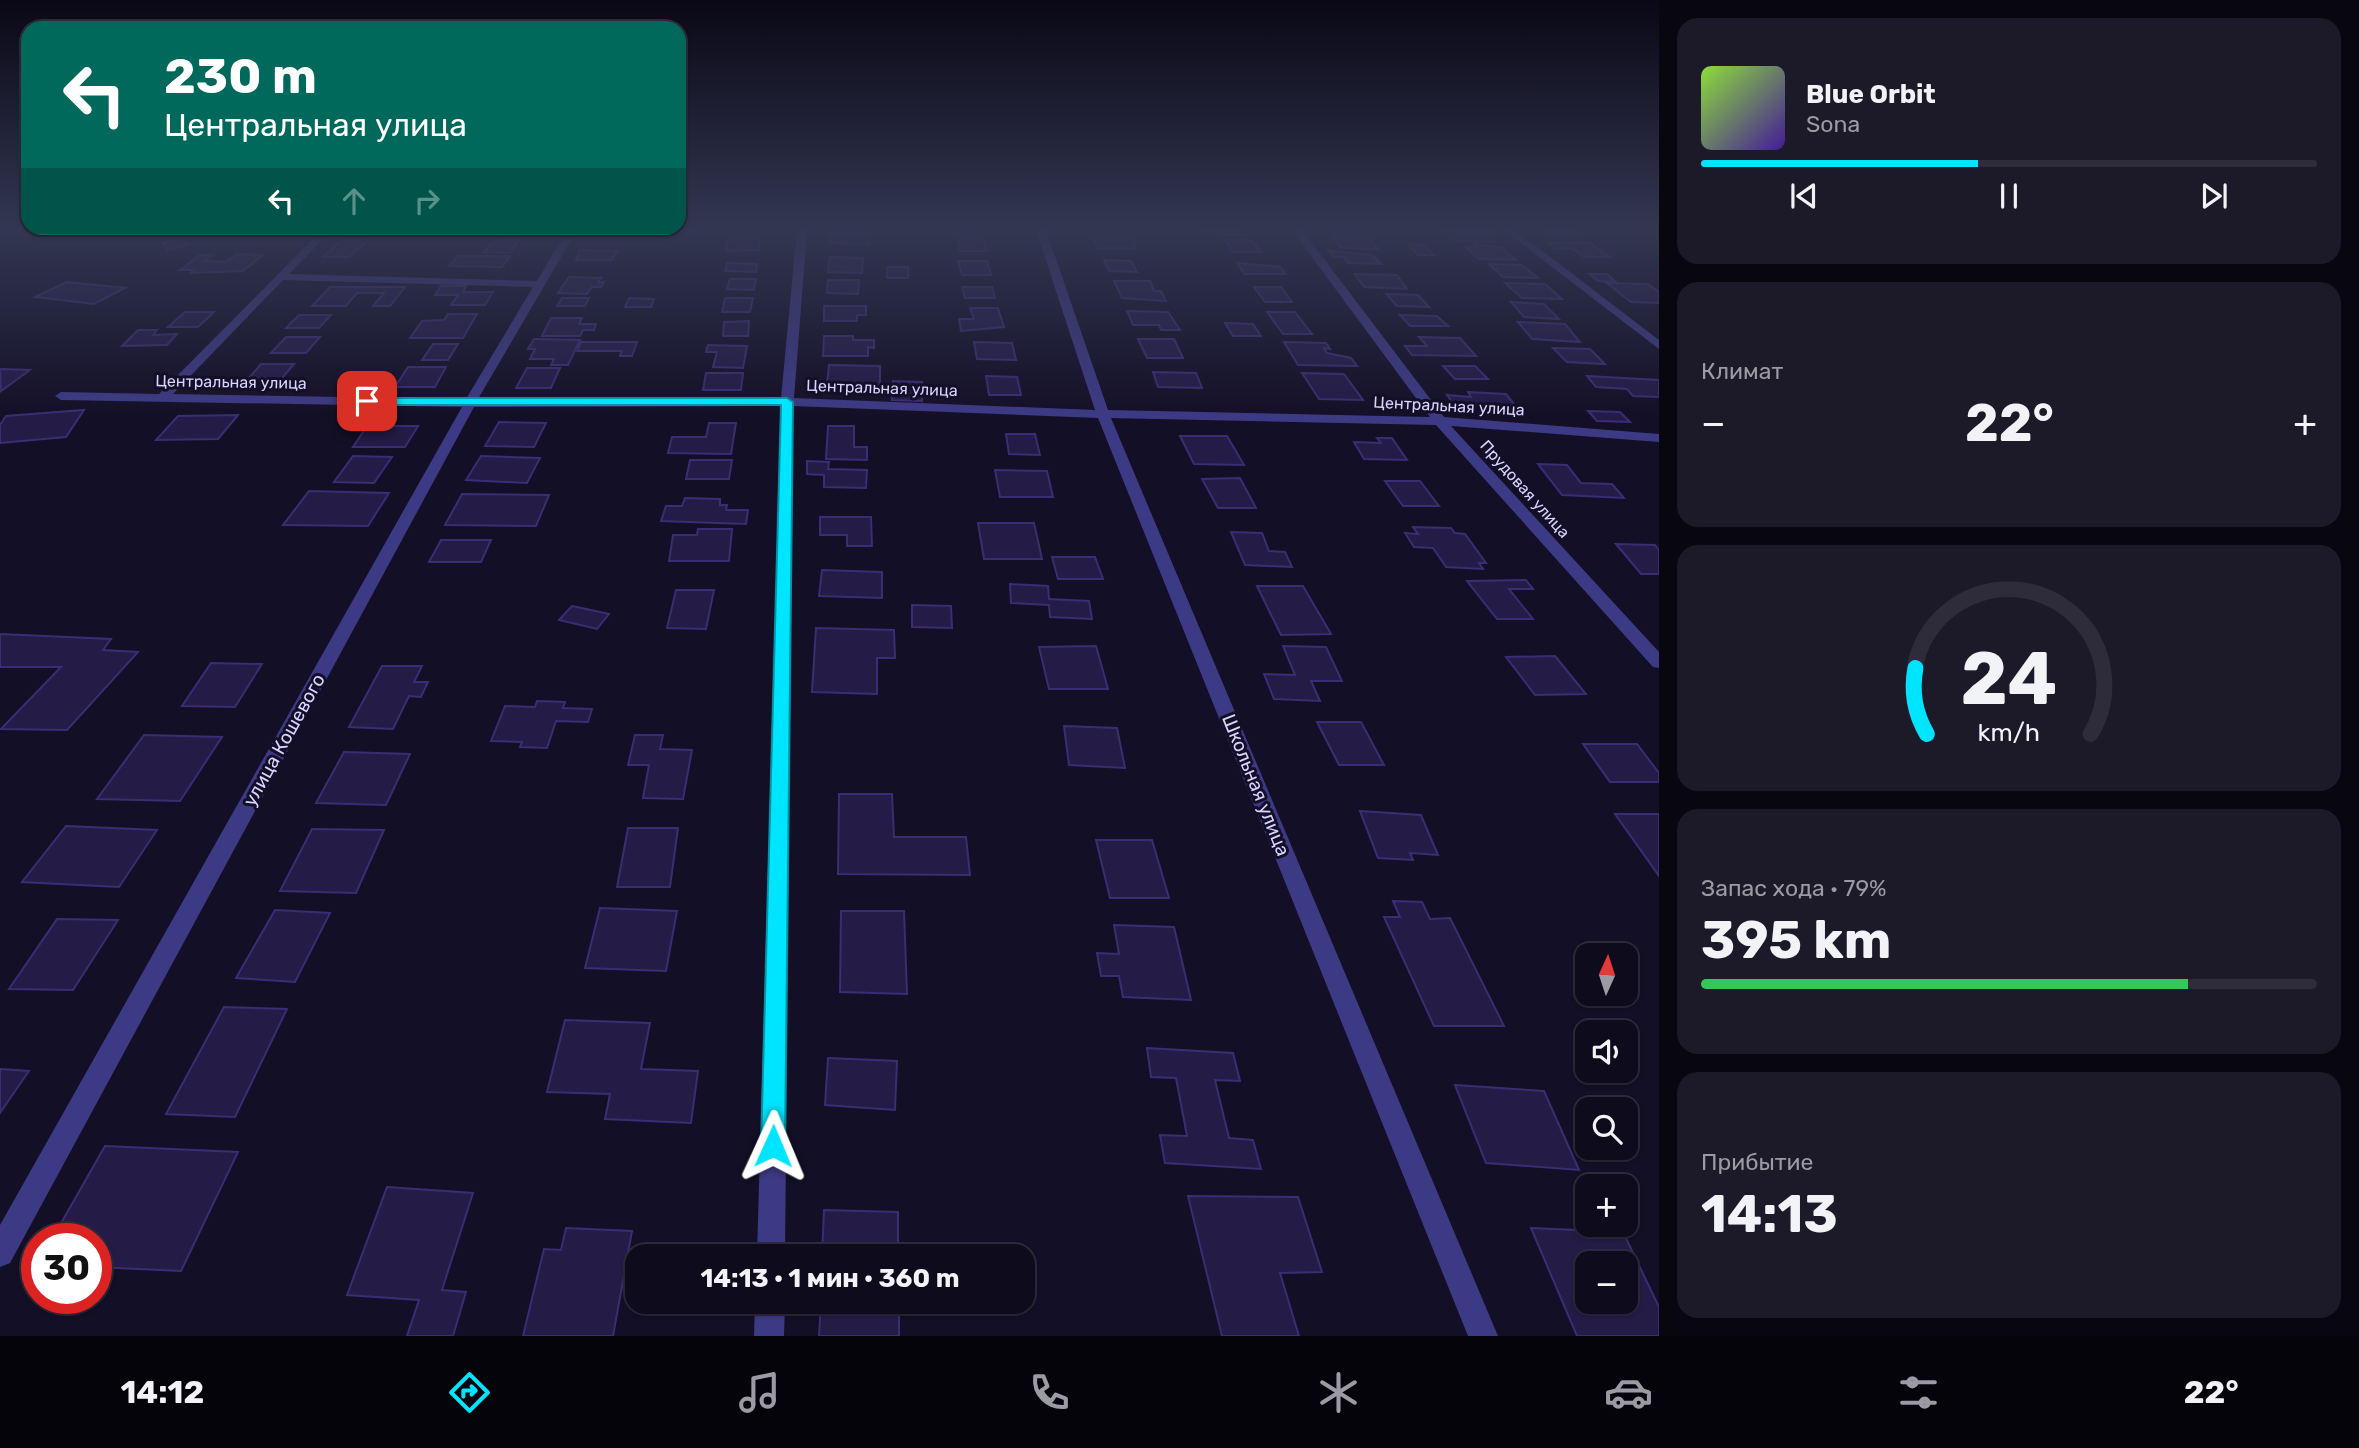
<!DOCTYPE html>
<html lang="ru">
<meta charset="utf-8">
<style>
body{margin:0;font-family:Rubik,sans-serif;background:#1c1929;color:#f1f3f6;height:100vh;display:flex;flex-direction:column;font-size:26px;white-space:nowrap}
*{box-sizing:border-box;margin:0}
p{font-size:23px;color:#9b9ba3}
.icon{flex:none;width:38px;height:38px;fill:none;stroke:currentColor;stroke-width:2;stroke-linecap:round;stroke-linejoin:round}
.map{position:relative;flex:1;overflow:hidden}
.details{display:flex;flex-direction:column;gap:18px;padding:18px;background:#08060f;width:700px}
.details>*{flex:none}
.guide{position:absolute;left:21px;top:21px;width:665px;height:214px;border-radius:21px;box-shadow:0 2px 5px #0004,0 0 0 2px #2e2b3b;background:#00695c;color:#fff;overflow:hidden}
.needle{width:46px;rotate:3deg}
.buttons{position:absolute;left:1575px;top:943px;display:grid;gap:14px}
.buttons a{display:grid;place-items:center;width:63px;height:63px;border-radius:14px;background:#0e0b1c;box-shadow:0 2px 5px #0004,0 0 0 2px #2e2b3b;font-size:35px}
.speed{position:absolute;left:21px;top:1223px;display:flex;gap:14px;font-size:35px;font-weight:700;text-align:center}
.speed>*{display:grid;place-content:center;width:91px;height:91px;border-radius:50%;background:#0e0b1c;box-shadow:0 2px 5px #0004,0 0 0 2px #2e2b3b;line-height:1}
.speed .limit{border:10px solid #d22;background:#fff;color:#111}
.pin{position:absolute;display:grid;place-items:center;width:60px;height:60px;color:#fff;margin:-30px;border-radius:14px;box-shadow:0 4px 10px #0006}
.me{position:absolute;width:77px;margin:-38px;rotate:1deg;stroke-linejoin:round;filter:drop-shadow(0 0 5px #0008)}
.turn{display:flex;align-items:center;gap:24px;height:147px;padding:0 28px;font-size:32px}
.turn .icon{width:91px;height:91px;stroke-width:2.5}
.turn b{display:block;font-size:49px;line-height:60px}
.lanes{display:flex;align-items:center;height:66px;padding:0 28px;background:#0003;justify-content:center;gap:35px;direction:ltr}
.lanes .off{opacity:.35}
.big{font-size:52px;font-weight:700;line-height:1.1}
.details .tile{flex:1;display:flex;flex-direction:column;justify-content:center;gap:10px;min-width:0;padding:0 24px;border-radius:21px;background:#1c1929}
.details .dial{align-items:center;gap:0}
.dial svg{height:182px;overflow:visible;fill:none;stroke:#2e2b3b;stroke-width:7;stroke-linecap:round;text-anchor:middle}
.dial text{fill:#f1f3f6;stroke:none}
.song{display:flex;align-items:center;gap:21px}
.cover{width:84px;height:84px;border-radius:10px;background:linear-gradient(135deg,hsl(90 70% 55%),hsl(260 70% 35%))}
.played{height:7px;border-radius:4px;background:linear-gradient(90deg,#00e5ff 45%,#2e2b3b 45%)}
.keys{display:flex;justify-content:space-around;direction:ltr}
.heat{display:flex;justify-content:space-between;align-items:center;font-size:38px;direction:ltr}
.charge{height:10px;border-radius:5px;background:linear-gradient(90deg,#34c759 79%,#2e2b3b 0)}
.trip{position:absolute;left:625px;top:1244px;width:410px;height:70px;border-radius:21px;background:#0e0b1c;box-shadow:0 2px 5px #0004,0 0 0 2px #2e2b3b;font-weight:700;line-height:70px;text-align:center}
.tab-bar{display:flex;height:112px;justify-content:space-around;align-items:center;background:#06040b;color:#9b9ba3}
.tab-bar .icon{width:49px;height:49px}
.tab-bar .active{color:#00e5ff}
.tab-bar b{font-size:32px;color:#f1f3f6}
main{display:flex;flex:1;min-height:0}
.map>svg:first-child{display:block}
.building{fill:#241b47;stroke:#3b2d73;stroke-width:2;fill-rule:evenodd}
.lines{fill:none;stroke-linecap:round;stroke-linejoin:round}
.minor{fill:#3d3a85;fill-rule:evenodd}
.route{fill:#00e5ff;stroke:#0095a6;stroke-width:2}
.labels{text-anchor:middle;dominant-baseline:central;stroke-width:6;stroke-linejoin:round;paint-order:stroke}
.far-street-label{font-size:16px;fill:#d9d4ff;stroke:#130f26}
.street-label{font-size:19px;fill:#d9d4ff;stroke:#130f26}
</style>
<main>
<div class="map">
<svg width="1659" height="1336" viewBox="0 0 1659 1336">
<rect width="100%" height="100%" fill="#130f26"/>
<g class="building">
<polygon points="260,230 290,230 283,236 253,236"/>
<polygon points="418,230 440,230 436,236 413,236"/>
<polygon points="1202,230 1243,230 1245,234 1203,233"/>
<polygon points="1475,230 1492,230 1496,233 1482,233 1493,242 1457,241 1444,231"/>
<polygon points="1540,230 1576,230 1585,236 1548,236"/>
<polygon points="831,233 869,233 869,244 830,243"/>
<polygon points="957,236 983,236 987,251 960,251"/>
<polygon points="1333,236 1369,238 1378,249 1341,248"/>
<polygon points="344,238 369,239 349,257 323,257"/>
<polygon points="728,238 760,238 759,250 726,251"/>
<polygon points="1094,238 1132,239 1136,248 1098,248"/>
<polygon points="495,239 520,240 509,253 484,252"/>
<polygon points="181,240 190,244 168,250 162,242"/>
<polygon points="1225,240 1251,240 1261,252 1234,252"/>
<polygon points="1549,243 1590,243 1610,257 1584,257 1572,248 1556,248"/>
<polygon points="1408,244 1424,245 1434,255 1418,255"/>
<polygon points="1474,244 1502,248 1516,260 1479,259 1466,247 1477,247"/>
<polygon points="580,250 617,251 612,260 576,260"/>
<polygon points="1329,251 1373,255 1381,264 1348,263 1343,257 1334,257"/>
<polygon points="237,254 263,255 243,271 191,273 194,270 180,270 200,255 213,255 205,261 226,262"/>
<polygon points="458,256 510,256 502,267 449,266"/>
<polygon points="830,257 863,258 862,273 828,272"/>
<polygon points="1104,260 1131,261 1137,272 1109,271"/>
<polygon points="958,261 987,261 991,275 962,275"/>
<polygon points="727,263 757,264 756,272 725,271"/>
<polygon points="1237,263 1280,267 1286,274 1244,274"/>
<polygon points="1489,264 1522,265 1538,278 1503,277"/>
<rect x="887" y="267" width="21" height="11"/>
<polygon points="1355,274 1397,275 1407,289 1364,287"/>
<polygon points="1589,274 1607,274 1616,282 1598,281"/>
<polygon points="569,277 601,278 598,282 604,282 601,287 592,287 587,294 558,293"/>
<polygon points="730,279 756,279 754,290 727,289"/>
<polygon points="828,280 859,280 858,294 827,293"/>
<polygon points="1114,281 1150,281 1154,291 1161,291 1166,301 1122,298"/>
<polygon points="67,282 125,288 94,304 35,297"/>
<polygon points="1505,283 1545,284 1562,299 1522,298"/>
<polygon points="1607,283 1648,284 1659,292 1659,303 1631,302"/>
<polygon points="441,286 466,286 463,292 493,292 485,305 451,305 458,295 435,295"/>
<polygon points="330,287 405,287 390,306 373,306 384,293 357,293 346,306 312,306"/>
<polygon points="962,287 992,287 995,298 965,298"/>
<polygon points="1254,287 1281,287 1292,302 1265,302"/>
<polygon points="1386,294 1418,295 1429,307 1397,306"/>
<polygon points="562,298 589,298 585,306 557,306"/>
<polygon points="629,298 654,299 651,307 625,307"/>
<polygon points="725,298 753,298 750,312 722,312"/>
<polygon points="1511,302 1544,304 1559,319 1524,317"/>
<polygon points="824,306 866,306 866,315 857,315 857,321 824,321"/>
<polygon points="970,308 998,308 1004,327 961,331 959,319 974,319"/>
<polygon points="1127,311 1168,312 1180,330 1161,330 1159,325 1133,325"/>
<polygon points="185,312 214,312 198,327 168,327"/>
<polygon points="1267,312 1295,312 1312,334 1283,334"/>
<polygon points="448,314 477,314 463,338 410,338 422,321 444,320"/>
<polygon points="299,315 331,315 319,328 286,328"/>
<polygon points="1400,315 1437,316 1448,326 1410,326"/>
<polygon points="551,318 582,318 579,324 596,324 594,330 583,330 580,336 542,336"/>
<polygon points="749,321 748,336 723,336 724,322"/>
<polygon points="1518,322 1565,324 1580,342 1532,339"/>
<polygon points="1225,323 1253,324 1261,336 1233,336"/>
<polygon points="138,330 157,330 153,335 177,334 167,345 122,346"/>
<polygon points="824,336 853,336 853,340 874,340 874,348 868,347 868,356 823,356"/>
<polygon points="286,337 320,337 306,353 271,353"/>
<polygon points="1419,337 1460,338 1476,356 1412,355 1405,346 1427,346"/>
<polygon points="534,339 580,340 568,365 551,365 554,359 530,359 535,349 528,349"/>
<polygon points="1138,339 1174,339 1183,358 1147,358"/>
<polygon points="581,342 637,342 632,356 620,356 622,351 577,351"/>
<polygon points="974,342 1012,343 1016,360 977,359"/>
<polygon points="1284,342 1326,343 1330,349 1324,348 1327,353 1351,358 1357,366 1298,365"/>
<polygon points="433,344 458,344 448,360 422,360"/>
<polygon points="708,345 747,346 743,368 713,367 717,352 706,352"/>
<polygon points="1553,348 1590,349 1605,364 1567,362"/>
<polygon points="261,364 294,364 282,378 249,378"/>
<polygon points="829,365 880,366 880,385 827,384"/>
<polygon points="1443,366 1475,366 1488,379 1455,379"/>
<polygon points="408,367 446,367 435,387 395,387"/>
<polygon points="527,368 560,368 551,388 516,388"/>
<polygon points="0,369 30,370 1,391"/>
<polygon points="1153,372 1196,373 1202,388 1158,387"/>
<polygon points="706,373 743,373 741,390 703,390"/>
<polygon points="1302,373 1344,374 1363,400 1319,399"/>
<polygon points="986,376 1017,377 1021,395 989,395"/>
<polygon points="1587,376 1659,380 1659,397 1633,396 1627,389 1596,387"/>
<polygon points="893,381 922,382 922,401 892,400"/>
<polygon points="1468,392 1506,394 1523,415 1484,413 1479,406 1454,405 1447,395 1471,397"/>
<polygon points="84,410 66,437 0,443 0,425 6,416"/>
<polygon points="1588,411 1620,412 1630,422 1597,421"/>
<polygon points="238,415 218,439 156,440 178,416"/>
<polygon points="499,422 546,423 534,447 485,446"/>
<polygon points="709,423 736,423 731,454 668,453 672,437 706,437"/>
<polygon points="367,426 418,426 405,447 353,447"/>
<polygon points="828,426 854,426 854,447 867,447 867,460 826,459"/>
<polygon points="1006,434 1035,434 1040,455 1009,454"/>
<polygon points="1180,436 1227,436 1244,465 1194,464"/>
<polygon points="1377,438 1392,438 1407,460 1364,459 1354,442 1381,443"/>
<polygon points="353,456 392,457 374,483 334,482"/>
<polygon points="481,456 540,458 527,483 466,480"/>
<polygon points="690,460 732,460 729,479 686,479"/>
<polygon points="807,461 829,462 828,469 867,470 866,488 824,487 824,475 807,474"/>
<polygon points="1538,464 1567,465 1581,483 1612,484 1624,498 1562,495"/>
<polygon points="995,470 1047,471 1053,497 1000,497"/>
<polygon points="1240,478 1256,508 1218,508 1202,479"/>
<polygon points="1385,481 1420,481 1439,506 1403,506"/>
<polygon points="309,491 389,493 368,526 283,525"/>
<polygon points="462,494 549,495 536,526 445,525"/>
<polygon points="685,498 720,499 720,505 727,505 726,510 748,510 746,524 661,521 666,506 682,506"/>
<polygon points="820,517 871,517 872,546 847,546 847,535 820,535"/>
<polygon points="978,523 1034,523 1042,559 984,559"/>
<polygon points="1413,527 1451,528 1455,533 1465,534 1486,563 1479,563 1483,569 1446,567 1433,548 1414,547 1405,533 1418,534"/>
<polygon points="698,529 732,529 729,561 669,561 673,535 697,535"/>
<polygon points="1231,532 1262,533 1269,551 1285,552 1292,567 1245,565"/>
<polygon points="441,540 491,540 481,562 429,562"/>
<polygon points="1616,544 1655,545 1659,550 1659,574 1641,574"/>
<polygon points="1052,557 1095,557 1103,579 1058,579"/>
<polygon points="822,570 882,572 882,598 819,596"/>
<polygon points="1526,580 1533,589 1509,589 1533,619 1497,619 1467,581"/>
<polygon points="1010,584 1048,586 1049,599 1089,601 1092,619 1050,617 1049,605 1011,603"/>
<polygon points="1257,586 1303,586 1331,634 1281,635"/>
<polygon points="676,590 714,590 706,629 667,628"/>
<polygon points="912,605 951,606 952,628 912,627"/>
<polygon points="572,606 609,614 597,629 559,620"/>
<polygon points="816,628 894,630 895,658 877,658 877,694 812,692"/>
<polygon points="0,634 111,639 103,650 138,652 67,730 1,729 61,667 0,667"/>
<polygon points="1096,646 1108,689 1049,689 1039,647"/>
<polygon points="1283,646 1326,647 1342,681 1311,681 1320,701 1274,699 1264,674 1295,675"/>
<polygon points="1555,656 1586,694 1535,695 1506,657"/>
<polygon points="211,663 262,664 235,707 182,706"/>
<polygon points="382,666 422,666 414,682 428,682 421,697 409,696 393,729 349,727"/>
<polygon points="537,701 565,702 563,708 592,709 588,722 556,721 547,748 520,747 522,742 491,741 505,706 535,707"/>
<polygon points="1317,722 1361,722 1384,765 1339,765"/>
<polygon points="1064,726 1117,728 1125,768 1069,765"/>
<polygon points="144,735 222,737 180,801 97,799"/>
<polygon points="635,735 663,735 660,749 692,750 683,799 643,798 649,765 628,765"/>
<polygon points="1583,744 1637,744 1659,773 1659,782 1610,782"/>
<polygon points="344,752 410,754 386,805 316,803"/>
<polygon points="839,794 892,794 894,837 966,837 970,875 838,874"/>
<polygon points="1360,811 1421,815 1438,855 1410,853 1413,860 1378,858"/>
<polygon points="1615,814 1659,814 1659,876"/>
<polygon points="66,826 157,830 119,887 22,882"/>
<polygon points="628,828 678,828 670,887 617,887"/>
<polygon points="312,829 384,830 356,893 280,891"/>
<polygon points="1096,840 1152,840 1169,898 1110,898"/>
<polygon points="1393,901 1422,902 1430,919 1450,918 1504,1026 1434,1026 1384,917 1400,917"/>
<polygon points="600,908 677,911 666,971 585,968"/>
<polygon points="275,910 330,913 295,982 236,978"/>
<polygon points="841,911 904,911 907,994 840,992"/>
<polygon points="57,919 118,920 73,990 9,989"/>
<polygon points="1114,925 1174,927 1191,1000 1123,997 1119,976 1101,976 1097,953 1119,954"/>
<polygon points="224,1007 287,1009 235,1117 166,1114"/>
<polygon points="565,1020 650,1023 641,1069 698,1071 691,1123 605,1119 610,1094 547,1092"/>
<polygon points="1147,1048 1233,1053 1240,1081 1215,1080 1229,1138 1253,1140 1261,1169 1165,1163 1160,1135 1187,1136 1176,1078 1151,1077"/>
<polygon points="828,1058 897,1061 895,1110 825,1105"/>
<polygon points="0,1069 29,1071 0,1113"/>
<polygon points="1455,1085 1544,1091 1579,1170 1486,1163"/>
<polygon points="105,1146 238,1152 181,1271 96,1267 96,1239 52,1239"/>
<polygon points="387,1187 473,1193 442,1290 466,1292 453,1336 407,1336 419,1300 347,1295"/>
<polygon points="1188,1196 1298,1197 1322,1272 1280,1273 1299,1336 1222,1336"/>
<polygon points="824,1210 898,1212 898,1256 822,1256"/>
<polygon points="566,1228 632,1231 613,1336 523,1336 544,1249 561,1250"/>
<path d="M1531,1228l92,4 36,75v29h-82zM1587,1264h39v38h-39z"/>
<polygon points="821,1302 899,1302 899,1336 819,1336"/>
</g>
<g class="lines">
<g class="minor">
<path d="M322,230h10l-43,44 248,7 30,-51h10l-99,169 303,-1 16,-168h10l-13,168 301,12 -59,-180h10l62,180 322,7 -138,-187h10l142,187 215,17v8l-208,-16 208,226v16l-6,-1 -217,-242 -325,-7 387,918h-30l-370,-918 -305,-12 -8,850h-28l24,-850 -307,1 -464,856 -10,4v-42l462,-818 -401,-7 -6,-4 6,-4 98,2zM283,280l250,7 -67,112 -293,-5z"/>
<polygon points="1504,230 1515,230 1659,340 1659,349"/>
<polygon points="755,1302 785,1302 784,1336 754,1336"/>
</g>
</g>
<linearGradient id="sky" x2="0" y2="1"><stop stop-color="#0a0815"/><stop offset="0.55" stop-color="#333752"/><stop offset="1" stop-color="#333752" stop-opacity="0"/></linearGradient>
<rect width="1659" height="417" fill="url(#sky)"/>
<polygon class="route" points="787,398 793,402 785,1146 781,1154 773,1158 764,1154 761,1146 781,405 367,405 362,401 367,398"/>
<g class="labels">
<g class="far-street-label">
<text transform="translate(231 382) rotate(1)">Центральная улица</text>
<text transform="translate(882 388) rotate(2)">Центральная улица</text>
<text transform="translate(1449 406) rotate(3)">Центральная улица</text>
<text transform="translate(1525 489) rotate(48)">Прудовая улица</text>
</g>
<g class="street-label">
<text transform="translate(284 740) rotate(-61)">улица Кошевого</text>
<text transform="translate(1256 785) rotate(68)">Школьная улица</text>
</g>
</g>
</svg>
<div class="buttons">
<a><svg class="needle" viewBox="-14 -14 28 28"><path d="M0-13l5 13h-10z" fill="#e53935"/><path d="M0 13l5-13h-10z" fill="#9b9ba3"/></svg></a>
<a><svg class="icon" aria-label="sound" viewBox="0 0 24 24"><path d="M4 9h4l5-4v14l-5-4H4zM17 9q2 3 0 6"/></svg></a>
<a><svg class="icon" aria-label="search" viewBox="0 0 24 24"><circle cx="10" cy="10" r="6"/><path d="M15 15l6 6"/></svg></a>
<a>+</a>
<a>−</a>
</div>
<div class="speed"><div class="limit">30</div></div>
<div class="pin" style="left:367px;top:401px;background:#d93025"><svg class="icon" aria-label="arrive" viewBox="0 0 24 24"><path d="M6 21V4h12l-3 4 3 4H6"/></svg></div>
<svg class="me" style="left:773px;top:1146px" viewBox="-20 -20 40 40"><path d="M0-17L14 15 0 8-14 15z" fill="#00e5ff" stroke="#fff" stroke-width="4"/></svg>
<div class="trip">14:13 · 1 мин · 360 m</div>
<div class="guide">
<div class="turn"><svg class="icon" aria-label="left" viewBox="0 0 24 24"><path d="M17 20v-9H6M10 6l-5 5 5 5"/></svg><div><b>230 m</b>Центральная улица</div></div>
<div class="lanes"><svg class="icon" aria-label="left" viewBox="0 0 24 24"><path d="M17 20v-9H6M10 6l-5 5 5 5"/></svg><svg class="icon off" aria-label="ahead" viewBox="0 0 24 24"><path d="M12 20V5M6 11l6-6 6 6"/></svg><svg class="icon off" aria-label="right" viewBox="0 0 24 24"><path d="M7 20v-9h11M14 6l5 5-5 5"/></svg></div>
</div>
</div>
<section class="details">
<div class="tile">
<div class="song"><i class="cover"></i><div><b>Blue Orbit</b><p>Sona</p></div></div>
<div class="played"></div>
<div class="keys"><svg class="icon" aria-label="previous" viewBox="0 0 24 24"><path d="M18 5L8 12l10 7zM5 5v14"/></svg><svg class="icon" aria-label="pause" viewBox="0 0 24 24"><path d="M8 5v14M16 5v14"/></svg><svg class="icon" aria-label="next" viewBox="0 0 24 24"><path d="M6 5l10 7-10 7zM19 5v14"/></svg></div>
</div>
<div class="tile"><p>Климат</p>
<div class="heat"><a>−</a><b class="big">22°</b><a>+</a></div>
</div>
<div class="tile dial"><svg viewBox="0 0 100 80">
<path d="M14 69A42 42 0 1 1 86 69"/>
<path d="M14 69A42 42 0 0 1 9 40" stroke="#00e5ff"/>
<text x="50" y="56" font-size="32" font-weight="700">24</text>
<text x="50" y="72" font-size="11">km/h</text>
</svg></div>
<div class="tile"><p>Запас хода · 79%</p><b class="big">395 km</b><div class="charge"></div></div>
<div class="tile"><p>Прибытие</p><b class="big">14:13</b></div>
</section>
</main>
<nav class="tab-bar">
<b>14:12</b>
<svg class="icon active" aria-label="directions" viewBox="0 0 24 24"><path d="M12 3l9 9-9 9-9-9zM9 14v-3h6M13 9l2 2-2 2"/></svg>
<svg class="icon" aria-label="music" viewBox="0 0 24 24"><path d="M9 18V5l10-2v13"/><circle cx="6" cy="18" r="3"/><circle cx="16" cy="16" r="3"/></svg>
<svg class="icon" aria-label="phone" viewBox="0 0 24 24"><path d="M5 4h4l2 5-3 2q2 4 5 5l2-3 5 2v4C11 20 4 13 5 4z"/></svg>
<svg class="icon" aria-label="climate" viewBox="0 0 24 24"><path d="M12 3v18M4 7l16 10M4 17L20 7"/></svg>
<svg class="icon" aria-label="car" viewBox="0 0 24 24"><path d="M5 17H2v-5l4-1 3-4h7l3 4 3 1v5h-3M9 17h6M6 11h13"/><circle cx="7" cy="17" r="2"/><circle cx="17" cy="17" r="2"/></svg>
<svg class="icon" aria-label="filters" viewBox="0 0 24 24"><path d="M4 7h16M4 17h16"/><circle cx="9" cy="7" r="2"/><circle cx="15" cy="17" r="2"/></svg>
<b>22°</b>
</nav>
